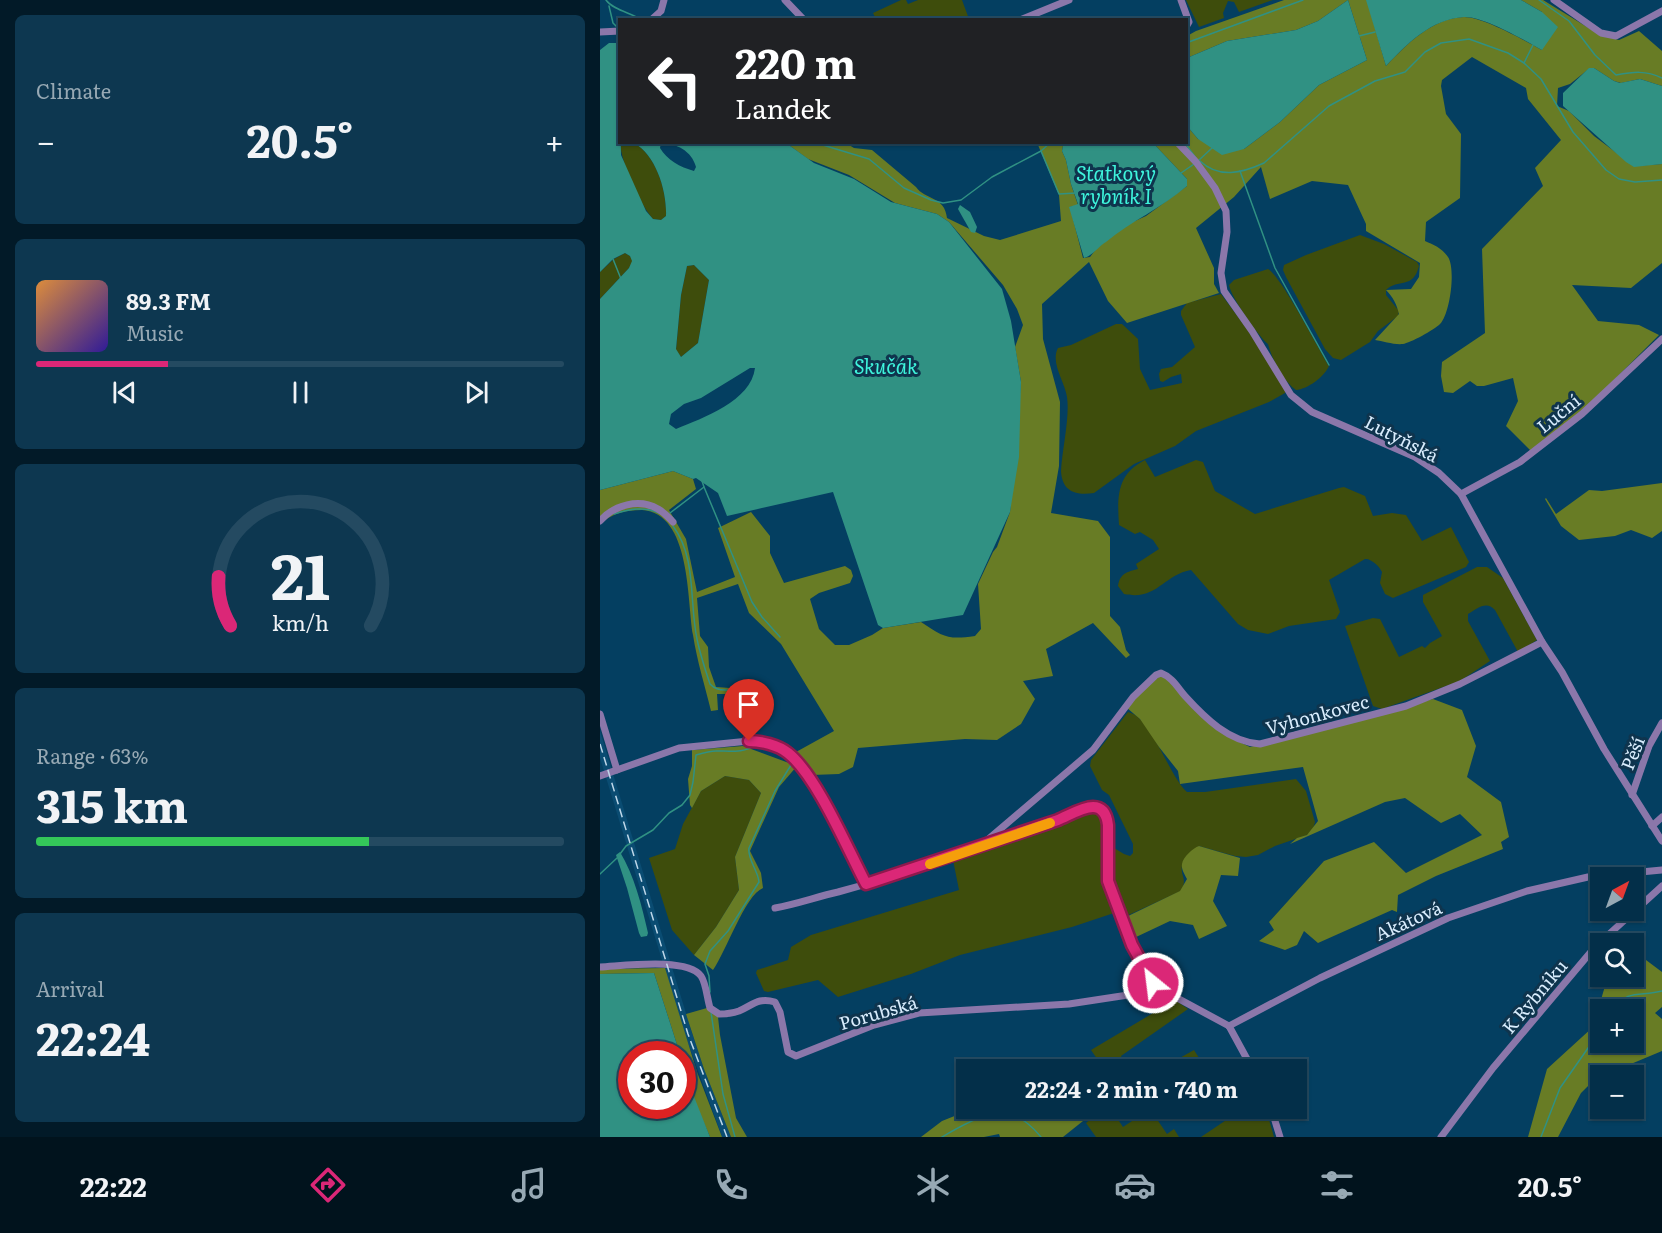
<!DOCTYPE html>
<meta charset="utf-8">
<style>
body{margin:0;font-family:Literata,serif;background:#0d3750;color:#f1f3f6;height:100vh;display:flex;flex-direction:column;font-size:22px;white-space:nowrap}
*{box-sizing:border-box;margin:0}
p{font-size:20px;color:#97a9b4}
.icon{flex:none;width:33px;height:33px;fill:none;stroke:currentColor;stroke-width:2;stroke-linecap:round;stroke-linejoin:round}
.map{position:relative;flex:1;overflow:hidden}
.panel{display:flex;flex-direction:column;gap:15px;padding:15px;background:#021a28;width:600px}
.panel>*{flex:none}
.banner{position:absolute;left:18px;top:18px;width:570px;height:126px;border-radius:0px;box-shadow:0 2px 4px #0004,0 0 0 2px #244a61;background:#202124;color:#fff;overflow:hidden}
.needle{width:39px;rotate:41deg}
.tools{position:absolute;left:990px;top:867px;display:grid;gap:12px}
.tools a{display:grid;place-items:center;width:54px;height:54px;border-radius:0px;background:#032f49;box-shadow:0 2px 4px #0004,0 0 0 2px #244a61;font-size:30px}
.speed{position:absolute;left:18px;top:1041px;display:flex;gap:12px;font-size:30px;font-weight:700;text-align:center}
.speed>*{display:grid;place-content:center;width:78px;height:78px;border-radius:50%;background:#032f49;box-shadow:0 2px 4px #0004,0 0 0 2px #244a61;line-height:1}
.speed .limit{border:9px solid #d22;background:#fff;color:#111}
.pin{position:absolute;display:grid;place-items:center;width:51px;height:51px;color:#fff;margin:-62px -26px;border-radius:50% 50% 50% 0;rotate:-45deg;box-shadow:0 0 6px #0007}
.pin .icon{rotate:45deg}
.me{position:absolute;width:66px;margin:-33px;rotate:331deg;stroke-linejoin:round;filter:drop-shadow(0 0 4px #0008)}
.turn{display:flex;align-items:center;gap:21px;height:126px;padding:0 18px;font-size:27px}
.turn .icon{width:78px;height:78px;stroke-width:2.5}
.turn b{display:block;font-size:42px;line-height:51px}
.big{font-size:45px;font-weight:700;line-height:1.1}
.panel .widget{flex:1;display:flex;flex-direction:column;justify-content:center;gap:9px;min-width:0;padding:0 21px;border-radius:9px;background:#0d3750}
.panel .dial{align-items:center;gap:0}
.dial svg{height:156px;overflow:visible;fill:none;stroke:#244a61;stroke-width:7;stroke-linecap:round;text-anchor:middle}
.dial text{fill:#f1f3f6;stroke:none}
.song{display:flex;align-items:center;gap:18px}
.cover{width:72px;height:72px;border-radius:9px;background:linear-gradient(135deg,hsl(30 70% 55%),hsl(250 70% 35%))}
.played{height:6px;border-radius:3px;background:linear-gradient(90deg,#db2777 25%,#244a61 25%)}
.keys{display:flex;justify-content:space-around;direction:ltr}
.heat{display:flex;justify-content:space-between;align-items:center;font-size:33px;direction:ltr}
.charge{height:9px;border-radius:4px;background:linear-gradient(90deg,#34c759 63%,#244a61 0)}
.trip{position:absolute;left:356px;top:1059px;width:351px;height:60px;border-radius:0px;background:#032f49;box-shadow:0 2px 4px #0004,0 0 0 2px #244a61;font-weight:700;line-height:60px;text-align:center}
.dock{display:flex;height:96px;justify-content:space-around;align-items:center;background:#01131d;color:#97a9b4}
.dock .icon{width:42px;height:42px}
.dock .active{color:#db2777}
.dock b{font-size:27px;color:#f1f3f6}
main{display:flex;flex:1;min-height:0}
.map>svg:first-child{display:block}
.built{fill:#0a4c72}
.green{fill:#3e4d0c}
.forest{fill:#687c25;fill-rule:evenodd}
.water{fill:#309183;fill-rule:evenodd}
.lines{fill:none;stroke-linecap:round;stroke-linejoin:round}
.stream{stroke:#309183;stroke-width:1.5}
.street{stroke:#8b77aa;stroke-width:7}
.rail{stroke:#bed7e9;stroke-width:1.5;stroke-dasharray:9 4.5;stroke-linecap:butt}
.route-casing{stroke:#8e194d;stroke-width:15}
.route{stroke:#db2777;stroke-width:10}
.slow{stroke:#f59e0b;stroke-width:10}
.labels{text-anchor:middle;dominant-baseline:central;stroke-width:6;stroke-linejoin:round;paint-order:stroke}
.street-label{font-size:18px;fill:#d9edfd;stroke:#0f344d}
.water-label{font-size:20px;font-style:italic;fill:#3ef4dc;stroke:#0f344d}
</style>
<main>
<section class="panel">
<div class="widget"><p>Climate</p>
<div class="heat"><a>−</a><b class="big">20.5°</b><a>+</a></div>
</div>
<div class="widget">
<div class="song"><i class="cover"></i><div><b>89.3 FM</b><p>Music</p></div></div>
<div class="played"></div>
<div class="keys"><svg class="icon" aria-label="previous" viewBox="0 0 24 24"><path d="M18 5L8 12l10 7zM5 5v14"/></svg><svg class="icon" aria-label="pause" viewBox="0 0 24 24"><path d="M8 5v14M16 5v14"/></svg><svg class="icon" aria-label="next" viewBox="0 0 24 24"><path d="M6 5l10 7-10 7zM19 5v14"/></svg></div>
</div>
<div class="widget dial"><svg viewBox="0 0 100 80">
<path d="M14 69A42 42 0 1 1 86 69"/>
<path d="M14 69A42 42 0 0 1 8 44" stroke="#db2777"/>
<text x="50" y="56" font-size="32" font-weight="700">21</text>
<text x="50" y="72" font-size="11">km/h</text>
</svg></div>
<div class="widget"><p>Range · 63%</p><b class="big">315 km</b><div class="charge"></div></div>
<div class="widget"><p>Arrival</p><b class="big">22:24</b></div>
</section>
<div class="map">
<svg width="1062" height="1137" viewBox="0 0 1062 1137">
<rect width="100%" height="100%" fill="#043f61"/>
<polygon class="built" points="0,731 92,1033 104,1069 131,1137 122,1137 120,1131 85,1035 0,758"/>
<g class="green">
<polygon points="301,0 306,0 308,4 318,0 362,0 369,19 276,19 273,13"/>
<polygon points="586,0 673,0 639,12 634,2 628,1 623,13 624,18 599,27"/>
<path d="M20,143h14c22,12 33,48 32,73l-5,4 -8,-1c-14,-16 -31,-54 -33,-76z"/>
<path d="M760,235l24,9 33,18 2,4c-6,24 -21,12 -33,24v5l13,16 -1,5 -20,15 -8,11 -29,18 -8,-2 -8,-9 -39,-72 -3,-7 1,-5 22,-10z"/>
<polygon points="25,253 30,256 33,261 29,268 0,299 0,272 14,259"/>
<polygon points="94,265 109,280 98,343 81,357 76,350 81,295 87,266"/>
<path d="M668,269c13,7 51,80 61,97 -5,11 -21,23 -33,24 -13,-9 -24,-31 -28,-46 -10,-8 -37,-47 -39,-59l5,-5z"/>
<path d="M621,294l26,35 38,60v4l-16,9 -73,29 -21,15 -41,18 -40,29c-19,3 -32,-2 -33,-22 1,-21 9,-54 6,-74 -2,-15 -17,-34 -9,-49l13,-3 45,-21h6l16,15 2,30 10,21 32,-7 -1,-9 -10,3 -8,5 -3,-1 -1,-7 2,-5 11,-2 23,-20 -14,-32v-4l6,-8z"/>
<path d="M545,460l10,17 41,-17 7,2 12,29 40,23 84,-26 5,-1 21,9 8,20 19,-3 14,2 16,26 29,-14 18,35 -3,5 -73,31 -8,-4 -5,-11 2,-11c-2,-5 -11,-14 -17,-13l-36,21 11,32 -4,7 -47,7 -21,8 -20,-4 -10,-6 -47,-54c-28,5 -34,31 -67,24l-6,-8c2,-13 9,-14 20,-17l-2,-5 23,-15 -6,-9 -13,-8 -5,2 -16,-9c-2,-29 -2,-51 26,-65z"/>
<path d="M877,567h10l16,11 34,62 -19,12 -23,-42c-9,-10 -18,-1 -27,4v7l22,40 -30,20 -78,28 -9,-3 -28,-80 28,-8 7,1 19,38 23,-11 3,2 5,-5 12,-7 -19,-34v-7z"/>
<path d="M528,712c24,5 40,63 59,80h18l91,-13 10,12 9,31 -2,7 -6,6 -32,11 -17,9 -12,2 -11,-1 -36,-10c-5,5 -16,12 -17,20 -2,10 6,12 -1,25l-57,26 -16,-42 2,-27h4l10,6 6,2 3,-3v-9l-24,-49 -7,-5 -12,-24 1,-6z"/>
<polygon points="125,776 149,780 161,793 135,857 139,890 116,927 94,955 72,930 49,858 75,849 83,824 101,791"/>
<path d="M489,810c31,9 10,44 13,67 3,12 10,24 12,36l-42,14 -112,28 -49,19 -73,23 -20,-17 -50,12 -4,-1 -8,-18 1,-3 31,-10 3,-13 20,-12 148,-45 -6,-30 103,-33z"/>
<polygon points="575,1000 588,1009 521,1056 528,1069 504,1069 491,1050"/>
<polygon points="594,1050 606,1069 560,1069"/>
<polygon points="504,1108 511,1109 523,1127 550,1109 567,1134 574,1129 579,1137 496,1137 486,1123"/>
<polygon points="644,1108 666,1109 674,1137 601,1137"/>
</g>
<g class="forest">
<path d="M684,0h83l19,66c21,-22 46,-48 78,-49 19,0 60,23 78,33v-38l-21,-12h22l57,35 19,5 20,-9 23,20v35l-22,-7 -19,4 -7,-2 -20,-13h-4l-20,16 -12,4 -1,18 12,5 25,25 40,30 28,-2v99l-31,25 -59,-3 26,36 41,4 20,10 -74,74 -53,43 -26,-26 12,-25 -5,-23 -29,8h-7l-7,-5 -17,12 -9,-1 -3,-16 1,-14 43,-29 -3,-84 61,-63 -8,-18 26,-28 -33,-41 -2,-11 -54,-31 -30,23 -1,6 5,28 15,20 -1,64 -34,24 -1,19c9,4 17,7 23,16 8,12 2,57 -8,67 -6,6 -30,19 -37,20 -9,1 -20,-3 -28,-4l24,-26c-2,-9 -6,-17 -13,-24l25,-1 8,-12 1,-14 -54,-32v-7l-18,-39 -36,-4 -42,18 -9,-32 -27,30 -38,31 18,40v16l5,9 -92,30 -19,-22 -19,-39 -47,42 1,35 17,63 -1,64 -8,47 47,8 12,16v79l10,11 6,23 4,5 -4,3 -33,-35 -47,26 7,27 -30,5 12,18 -14,25 -24,16 -32,-1 -107,9 -5,19 -14,7 -27,1 -16,-23 38,-21 -53,-87 -32,-31 -11,-29 -41,14 3,38 8,11 1,20 7,20 14,1 10,3 -1,6 -10,-3h-12l1,16 -7,1c-6,-25 -14,-50 -18,-76 -6,-35 -2,-122 -51,-125 -17,0 -29,3 -42,14v-34l73,-19 20,8 3,10 -27,21 17,29 11,53 38,-15 -17,-49 33,-16 19,24v17l14,30 61,-17 6,4 2,6 -3,7 -31,10 -9,6 9,30 16,16h14l23,-10 11,-7 38,-6c22,15 27,18 54,14l6,-7 -3,-45 15,-32 4,-5 13,-35 11,-130 -6,-35 8,-22 -6,-16 -14,-24 -54,-63 -12,-8 -42,-11 -46,-28 -41,-16 -22,-16h60l8,5 18,2 44,37c9,13 29,9 31,31l37,18 16,4 61,-19 -2,-26 -21,-50 2,-2h27l-4,3 -1,5 4,9 5,24 7,21 -8,2 13,51 7,-1 6,-8 28,-23 22,-10 41,-30v-7l-34,-36 33,-1 1,-16 11,13 46,10 36,-27 39,-37 48,-25 -19,-60 -30,21 -22,9 -69,11 -40,17v-22l9,-5z"/>
<polygon points="1062,483 1062,531 1052,538 1031,530 1015,536 979,540 961,526 945,499 946,498 956,514 989,490 1002,491"/>
<polygon points="561,675 564,675 629,737 650,747 833,699 862,710 876,746 867,777 901,802 909,837 901,842 903,849 836,876 798,895 797,912 792,910 718,943 704,931 697,945 685,950 659,941 674,930 669,922 724,861 774,842 806,873 882,835 860,814 841,823 805,798 785,802 690,844 697,838 707,835 718,821 703,767 580,784 578,771 559,747 540,719 527,708 541,692"/>
<path d="M143,746l54,20 -18,21 -29,64 11,22 2,15c-18,7 -37,64 -50,82l-19,-15 22,-28 23,-37 -4,-33 26,-64 -12,-13 -24,-4 -24,15 -9,17 -2,-3 -2,-26 4,-13v-16z"/>
<path d="M599,846l41,12 -2,18 -17,-1 -8,26 14,25 -28,13 -6,-14 -23,-4 -36,17 -8,-21 54,-26 7,-12c-2,-4 -6,-10 -5,-15 1,-7 11,-16 17,-18z"/>
<path d="M1034,951l28,21v35l-7,6 7,6v32l-67,28 -14,14 -23,44h-30l19,-68 46,-42 12,-41v-9l29,-1zM1000,1010h34v32h-34z"/>
<path d="M65,968l32,104 25,65h-12c-10,-25 -27,-55 -28,-83h-2l-26,-81 -54,1v-5z"/>
<polygon points="107,1008 118,1017 120,1035 136,1118 147,1137 131,1137 104,1069 86,1014"/>
<polygon points="372,1109 498,1109 463,1137 400,1137 399,1134 384,1137 321,1137 342,1121"/>
</g>
<g class="water">
<polygon points="748,0 767,60 719,85 680,122 644,149 622,155 598,139 587,126 587,58 627,41 696,30 718,21"/>
<path d="M766,0h155l21,12 16,15 -16,23c-18,-10 -59,-34 -78,-33 -33,2 -57,27 -78,49z"/>
<path d="M9,43h10l2,112 25,56 7,8 8,1 5,-4c1,-25 -10,-61 -32,-73h152l28,20 40,16 37,23 46,12 12,8 53,67 9,32 10,61 -2,75 -9,55 -47,103 -80,13 -5,-3 -45,-133 -106,24 -9,-23 -22,-15 -3,1 -20,-8 -73,19v-191l29,-31 3,-7 -2,-5 -5,-3 -12,6 -13,13v-222zM61,143c15,0 31,8 35,24l-2,4c-14,-4 -27,-11 -34,-23zM94,265l15,15 -11,63 -17,14 -5,-8 5,-54 6,-29zM150,368h5c-4,33 -52,50 -79,61l-7,-5 2,-10 13,-10 17,-6z"/>
<polygon points="989,68 994,68 1014,81 1020,83 1040,79 1062,86 1062,164 1034,167 1026,162 963,106 963,93"/>
<path d="M467,142l86,1 34,36v7c-25,22 -56,35 -81,56 -8,5 -14,14 -22,16l-15,-51 9,-3 -7,-20 -5,-24 -4,-9 1,-5z"/>
<polygon points="360,205 370,212 377,227 375,233 371,232 358,209"/>
<path d="M20,852c14,23 22,54 28,81l-1,3 -6,1 -2,-4 -12,-45 -11,-33z"/>
<polygon points="54,973 80,1054 32,1054 32,1106 82,1106 83,1063 93,1094 110,1137 0,1137 0,974"/>
</g>
<g class="lines">
<g class="stream">
<path d="M6,0c7,10 26,13 36,20"/>
<path d="M939,0l30,21 26,34 21,20c17,-3 30,-5 46,3"/>
<polyline points="9,6 13,23 18,28"/>
<polyline points="759,36 775,32"/>
<polyline points="586,43 703,0"/>
<polyline points="924,63 933,45"/>
<polyline points="213,142 269,159 304,188 331,200 343,203 361,200 392,177 441,151 451,142"/>
<polyline points="584,142 596,158"/>
<polyline points="441,151 459,194 476,193"/>
<polyline points="598,161 612,148"/>
<path d="M600,161c19,18 42,12 64,2l65,-57 46,-25 30,-9 20,-20 16,-9 28,-4 39,14 16,10 17,16 32,53 33,38 13,9 16,3 27,-2"/>
<polyline points="640,171 675,268 729,365"/>
<polyline points="581,173 594,164"/>
<polyline points="13,259 21,279"/>
<polyline points="104,487 152,602 162,617 180,637"/>
<polyline points="70,513 104,487 102,481"/>
<path d="M14,514c16,-5 30,-8 45,-1"/>
<path d="M73,526c24,32 16,76 24,113 3,15 8,30 13,45 8,9 17,4 27,8 16,7 17,34 18,48"/>
<path d="M20,854l6,-8 27,-16 16,-17 13,-8 8,-10 3,-13 3,-27c7,-2 14,-4 20,-4 15,0 28,2 40,-6"/>
<polyline points="0,874 17,858"/>
<path d="M110,992l-1,-16 -4,-12 5,-13 18,-20 31,-49c-1,-12 -12,-23 -10,-34l26,-57 16,-26 -8,-10 -27,-10"/>
<path d="M1014,1010c13,-22 27,-13 48,-19"/>
<polyline points="111,1012 123,1094 135,1137"/>
<path d="M342,1137c24,-14 59,-36 85,-14 5,4 10,9 14,14"/>
<polyline points="941,1137 960,1088 1000,1031"/>
</g>
<g class="street">
<polyline points="185,0 204,20"/>
<polyline points="581,0 589,22 586,27"/>
<polyline points="954,0 1001,33 1016,36 1062,11"/>
<polyline points="51,20 61,11 64,0"/>
<polyline points="420,20 469,0"/>
<polyline points="0,32 20,31"/>
<polyline points="338,142 346,142"/>
<polyline points="577,142 596,162 615,188 626,211 627,232 621,273 624,291 652,331 691,395 712,412 815,457 839,473 861,494 942,642 962,672 1004,749 1062,841"/>
<polyline points="861,494 920,462 982,414 1062,339"/>
<path d="M0,521c14,-16 39,-23 58,-12 6,3 11,9 15,13"/>
<polyline points="0,714 17,770"/>
<path d="M0,776l79,-28 70,-7c12,1 29,4 39,12 29,22 60,97 78,131"/>
<polyline points="1032,795 1049,746 1062,723"/>
<polyline points="1052,826 1062,817"/>
<path d="M378,848l115,-98 40,-53 23,-22 5,-2c11,4 17,15 24,23 20,22 44,46 75,48l146,-38 54,-22 82,-42"/>
<path d="M175,908c22,-4 41,-11 63,-16 74,-20 147,-47 220,-72 19,-9 33,-22 49,-3l1,64 24,64 23,41"/>
<path d="M0,967c23,-1 87,-10 101,9 5,7 6,22 9,32l9,6c7,0 14,-1 20,-3 14,-6 19,-14 36,-9l5,10 8,40 8,4 78,-31 45,-12 150,-9 59,-9 27,-9 74,40"/>
<polyline points="629,1026 720,978 848,918 927,891 988,877 1062,870"/>
<polyline points="629,1026 653,1070"/>
<polyline points="671,1108 680,1137"/>
<polyline points="841,1137 893,1068 995,947 1062,886"/>
</g>
<polyline class="rail" points="0,744 88,1034 127,1137"/>
</g>
<g class="lines">
<g class="route-casing">
<path id="route" d="M149,741c12,0 29,4 39,12 29,23 60,97 78,131l192,-64c19,-8 46,-27 50,5v56l24,64 21,38"/>
</g>
<use href="#route" class="route"/>
<polyline class="slow" points="330,864 450,823"/>
</g>
<g class="labels">
<g class="street-label">
<text transform="translate(958 413) rotate(-39)">Luční</text>
<text transform="translate(802 438) rotate(27)">Lutyňská</text>
<text transform="translate(717 714) rotate(-15)">Vyhonkovec</text>
<text transform="translate(1032 753) rotate(-68)">Pěší</text>
<text transform="translate(808 920) rotate(-24)">Akátová</text>
<text transform="translate(934 996) rotate(-50)">K Rybníku</text>
<text transform="translate(278 1012) rotate(-16)">Porubská</text>
</g>
<g class="water-label">
<text x="516" y="172">Statkový<tspan x="516" dy="23">rybník I</tspan></text>
<text x="286" y="365">Skučák</text>
</g>
</g>
</svg>
<div class="tools">
<a><svg class="needle" viewBox="-14 -14 28 28"><path d="M0-13l5 13h-10z" fill="#e53935"/><path d="M0 13l5-13h-10z" fill="#97a9b4"/></svg></a>
<a><svg class="icon" aria-label="search" viewBox="0 0 24 24"><circle cx="10" cy="10" r="6"/><path d="M15 15l6 6"/></svg></a>
<a>+</a>
<a>−</a>
</div>
<div class="speed"><div class="limit">30</div></div>
<div class="pin" style="left:149px;top:741px;background:#d93025"><svg class="icon" aria-label="arrive" viewBox="0 0 24 24"><path d="M6 21V4h12l-3 4 3 4H6"/></svg></div>
<svg class="me" style="left:553px;top:983px" viewBox="-20 -20 40 40"><circle r="17" fill="#db2777" stroke="#fff" stroke-width="3"/><path d="M0-11L8 9 0 5-8 9z" fill="#fff"/></svg>
<div class="trip">22:24 · 2 min · 740 m</div>
<div class="banner">
<div class="turn"><svg class="icon" aria-label="left" viewBox="0 0 24 24"><path d="M17 20v-9H6M10 6l-5 5 5 5"/></svg><div><b>220 m</b>Landek</div></div>
</div>
</div>
</main>
<nav class="dock">
<b>22:22</b>
<svg class="icon active" aria-label="directions" viewBox="0 0 24 24"><path d="M12 3l9 9-9 9-9-9zM9 14v-3h6M13 9l2 2-2 2"/></svg>
<svg class="icon" aria-label="music" viewBox="0 0 24 24"><path d="M9 18V5l10-2v13"/><circle cx="6" cy="18" r="3"/><circle cx="16" cy="16" r="3"/></svg>
<svg class="icon" aria-label="phone" viewBox="0 0 24 24"><path d="M5 4h4l2 5-3 2q2 4 5 5l2-3 5 2v4C11 20 4 13 5 4z"/></svg>
<svg class="icon" aria-label="climate" viewBox="0 0 24 24"><path d="M12 3v18M4 7l16 10M4 17L20 7"/></svg>
<svg class="icon" aria-label="car" viewBox="0 0 24 24"><path d="M5 17H2v-5l4-1 3-4h7l3 4 3 1v5h-3M9 17h6M6 11h13"/><circle cx="7" cy="17" r="2"/><circle cx="17" cy="17" r="2"/></svg>
<svg class="icon" aria-label="filters" viewBox="0 0 24 24"><path d="M4 7h16M4 17h16"/><circle cx="9" cy="7" r="2"/><circle cx="15" cy="17" r="2"/></svg>
<b>20.5°</b>
</nav>
